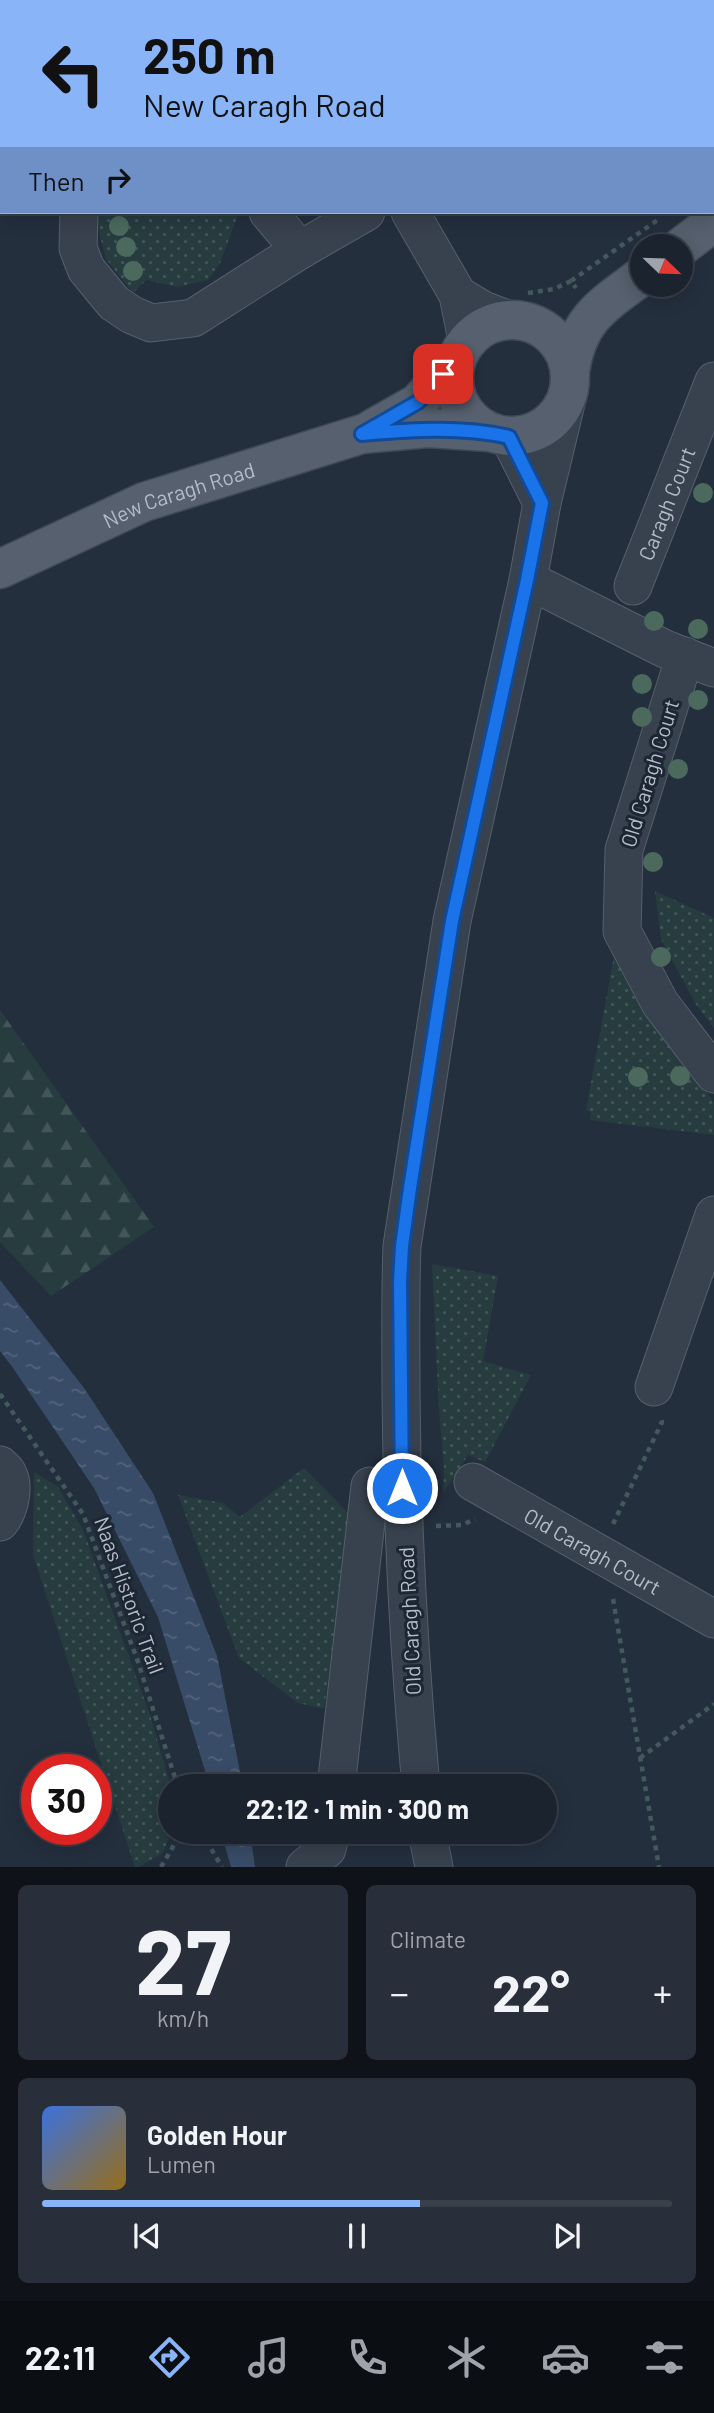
<!DOCTYPE html>
<meta charset="utf-8">
<style>
body{margin:0;font-family:Barlow,sans-serif;background:#282f3a;color:#f1f3f6;height:100vh;display:flex;flex-direction:column;font-size:26px;white-space:nowrap}
*{box-sizing:border-box;margin:0}
p{font-size:23px;color:#a0a4aa}
.icon{flex:none;width:38px;height:38px;fill:none;stroke:currentColor;stroke-width:2;stroke-linecap:round;stroke-linejoin:round}
.map{position:relative;height:1867px;overflow:hidden}
.sheet{display:flex;flex-direction:column;gap:18px;padding:18px;background:#0f1319;flex:1}
.sheet>*{flex:none}
.hud{position:absolute;left:0px;top:0px;width:714px;height:214px;box-shadow:0 4px 18px #0003,0 0 0 2px #39404a;background:#8ab4f8;color:#111;overflow:hidden}
.needle{width:46px;rotate:113deg}
.buttons{position:absolute;left:630px;top:234px;display:grid;gap:14px}
.buttons a{display:grid;place-items:center;width:63px;height:63px;border-radius:50%;background:#1b232e;box-shadow:0 4px 18px #0003,0 0 0 2px #39404a;font-size:35px}
.speed{position:absolute;left:21px;top:1754px;display:flex;gap:14px;font-size:35px;font-weight:700;text-align:center}
.speed>*{display:grid;place-content:center;width:91px;height:91px;border-radius:50%;background:#1b232e;box-shadow:0 4px 18px #0003,0 0 0 2px #39404a;line-height:1}
.speed .limit{border:10px solid #d22;background:#fff;color:#111}
.pin{position:absolute;display:grid;place-items:center;width:60px;height:60px;color:#fff;margin:-30px;border-radius:14px;box-shadow:0 4px 10px #0006}
.me{position:absolute;width:77px;margin:-38px;rotate:0deg;stroke-linejoin:round;filter:drop-shadow(0 0 5px #0008)}
.turn{display:flex;align-items:center;gap:24px;height:147px;padding:0 28px;font-size:32px}
.turn .icon{width:91px;height:91px;stroke-width:2.5}
.turn b{display:block;font-size:49px;line-height:60px}
.then{display:flex;align-items:center;height:66px;padding:0 28px;background:#0003;gap:14px;font-size:26px}
.big{font-size:52px;font-weight:700;line-height:1.1}
.sheet .card{flex:1;display:flex;flex-direction:column;justify-content:center;gap:10px;min-width:0;padding:0 24px;border-radius:10px;background:#282f3a}
.sheet .dial{align-items:center;gap:0}
.dial b{font-size:91px;line-height:1}
.song{display:flex;align-items:center;gap:21px}
.cover{width:84px;height:84px;border-radius:10px;background:linear-gradient(135deg,hsl(220 70% 55%),hsl(40 70% 35%))}
.played{height:7px;border-radius:4px;background:linear-gradient(90deg,#8ab4f8 60%,#39404a 60%)}
.keys{display:flex;justify-content:space-around;direction:ltr}
.heat{display:flex;justify-content:space-between;align-items:center;font-size:38px;direction:ltr}
.sheet .tiles{flex:1;display:grid;gap:18px;grid-template-columns:1fr 1fr}
.card:last-child{grid-column:span 2}
.trip{position:absolute;left:158px;top:1774px;width:399px;height:70px;border-radius:35px;background:#1b232e;box-shadow:0 4px 18px #0003,0 0 0 2px #39404a;font-weight:700;line-height:70px;text-align:center}
.tab-bar{display:flex;height:112px;justify-content:space-around;align-items:center;background:#0b0e12;color:#a0a4aa}
.tab-bar .icon{width:49px;height:49px}
.tab-bar .active{color:#8ab4f8}
.tab-bar b{font-size:32px;color:#f1f3f6}
.map>svg:first-child{display:block}
.grass{fill:url(#grass-dots)}
.forest{fill:url(#forest-firs)}
.water{fill:url(#water-ripples)}
.lines{fill:none;stroke-linecap:round;stroke-linejoin:round}
.minor-casing{stroke:#565f6c;stroke-width:39}
.major-casing{stroke:#414a57;stroke-width:41}
.path{stroke:#44595c;stroke-width:4.5;stroke-dasharray:5 5;stroke-linecap:butt}
.minor{stroke:#38414e;stroke-width:37}
.major{stroke:#56606e;stroke-width:38}
.tree{fill:#4b6a5d}
.route-casing{stroke:#114b97;stroke-width:18}
.route{stroke:#1a73e8;stroke-width:12}
.labels{text-anchor:middle;dominant-baseline:central;stroke-width:6;stroke-linejoin:round;paint-order:stroke}
.street-label{font-size:21px;fill:#b4bcc9;stroke:#1d2633}
</style>
<div class="map">
<svg width="714" height="1867" viewBox="0 0 714 1867">
<defs>
<pattern id="grass-dots" width="8" height="8" patternUnits="userSpaceOnUse" patternTransform="scale(1.75)"><rect width="8" height="8" fill="#263c3f"/><path d="M2 2h.1M6 6h.1" fill="none" stroke="#435659" stroke-width="1.8" stroke-linecap="round"/></pattern>
<pattern id="forest-firs" width="22" height="20" patternUnits="userSpaceOnUse" patternTransform="scale(1.75)"><rect width="22" height="20" fill="#263c3f"/><path d="M5 1l3.5 6h-7zM16 11l3.5 6h-7z" fill="#435659"/></pattern>
<pattern id="water-ripples" width="26" height="14" patternUnits="userSpaceOnUse" patternTransform="scale(1.75)"><rect width="26" height="14" fill="#394c67"/><path d="M2 4q2-2 4 0t4 0M15 11q2-2 4 0t4 0" fill="none" stroke="#53647b"/></pattern>
</defs>
<rect width="100%" height="100%" fill="#242f3e"/>
<g class="grass">
<polygon points="96,212 239,212 220,263 208,280 177,287 146,280 133,293 106,259 95,216"/>
<polygon points="655,891 714,918 714,1028 695,1003 661,939"/>
<polygon points="614,956 662,1033 714,1102 714,1135 590,1120 591,1112 586,1110"/>
<polygon points="432,1264 498,1276 483,1361 531,1375 485,1462 468,1455 443,1493 444,1468 439,1410"/>
<polygon points="304,1468 351,1516 324,1709 298,1703 239,1658 178,1495 223,1503 240,1517"/>
<polygon points="34,1472 58,1487 83,1530 150,1715 171,1787 171,1832 163,1853 138,1867 135,1867 33,1555"/>
</g>
<polygon class="forest" points="0,1010 154,1227 51,1296 0,1242"/>
<g class="water">
<polygon points="0,1280 84,1388 153,1493 217,1656 243,1787 210,1787 158,1617 94,1488 13,1368 0,1351"/>
<polygon points="221,1832 250,1832 255,1867 231,1867"/>
</g>
<g class="lines">
<g class="minor-casing">
<g id="minor">
<polyline points="444,0 445,2"/>
<polyline points="666,2 667,0"/>
<polyline points="79,212 78,248 86,269 114,303 132,315 151,323 193,318 300,250 366,212"/>
<polyline points="268,212 300,250"/>
<polyline points="410,212 458,295 467,340"/>
<polyline points="458,295 483,310 507,319"/>
<polyline points="509,437 542,503"/>
<polyline points="528,580 665,649 714,668"/>
<path id="s1" d="M633,586l81,-205"/>
<polyline points="685,656 624,850 622,931 660,1003 714,1074"/>
<polyline points="654,1387 714,1215"/>
<path d="M0,1465c3,3 6,5 8,9 7,13 1,37 -8,48"/>
<path id="s2" d="M473,1482l241,137"/>
<polyline points="336,1787 370,1486"/>
<path d="M421,1787c-12,-131 -19,-261 -20,-393 0,-49 -1,-99 1,-148l50,-325 76,-341 14,-77 26,-108"/>
<polyline points="427,1832 434,1867"/>
<polyline points="305,1867 327,1849 331,1832"/>
</g>
</g>
<g class="major-casing">
<g id="major">
<polyline points="681,247 714,222"/>
<circle cx="512" cy="378" r="58"/>
<path d="M570,371c8,-53 32,-65 72,-95"/>
<polyline points="372,429 418,403 456,360"/>
<path id="s3" d="M0,569l144,-67 218,-68 66,-6 61,4"/>
</g>
</g>
<g class="path">
<polyline points="0,83 2,84"/>
<polyline points="0,110 2,111"/>
<polyline points="712,181 714,180"/>
<polyline points="571,281 659,219"/>
<polyline points="528,293 554,289 571,281 576,288"/>
<polyline points="0,1394 83,1514 137,1659 178,1787"/>
<polyline points="613,1524 662,1422 661,1418"/>
<polyline points="436,1526 462,1525 475,1519"/>
<polyline points="613,1599 659,1867"/>
<polyline points="640,1758 714,1704"/>
<polyline points="201,1832 222,1867"/>
<polyline points="161,1867 174,1845 178,1832"/>
</g>
<use href="#minor" class="minor"/>
<use href="#major" class="major"/>
</g>
<g class="tree">
<circle cx="119" cy="226" r="10"/>
<circle cx="126" cy="247" r="10"/>
<circle cx="133" cy="271" r="10"/>
<circle cx="703" cy="493" r="10"/>
<circle cx="654" cy="621" r="10"/>
<circle cx="698" cy="629" r="10"/>
<circle cx="642" cy="684" r="10"/>
<circle cx="698" cy="700" r="10"/>
<circle cx="642" cy="717" r="10"/>
<circle cx="678" cy="769" r="10"/>
<circle cx="653" cy="862" r="10"/>
<circle cx="661" cy="957" r="10"/>
<circle cx="680" cy="1076" r="10"/>
<circle cx="638" cy="1077" r="10"/>
</g>
<g class="lines">
<g class="route-casing">
<path id="route" d="M402,1488l-2,-206 2,-36 8,-58 42,-267 75,-341 15,-77 -33,-66c-49,-11 -97,-7 -147,-3l56,-32 25,-28"/>
</g>
<use href="#route" class="route"/>
</g>
<g class="labels">
<g class="street-label">
<text stroke="none"><textPath href="#s3" startOffset="194">New Caragh Road</textPath></text>
<text stroke="none"><textPath href="#s1" startOffset="89">Caragh Court</textPath></text>
<text transform="translate(649 773) rotate(-73)">Old Caragh Court</text>
<text stroke="none"><textPath href="#s2" startOffset="138">Old Caragh Court</textPath></text>
<text transform="translate(130 1595) rotate(70)">Naas Historic Trail</text>
<text transform="translate(409 1621) rotate(-93)">Old Caragh Road</text>
</g>
</g>
</svg>
<div class="buttons">
<a><svg class="needle" viewBox="-14 -14 28 28"><path d="M0-13l5 13h-10z" fill="#e53935"/><path d="M0 13l5-13h-10z" fill="#a0a4aa"/></svg></a>
</div>
<div class="speed"><div class="limit">30</div></div>
<div class="pin" style="left:443px;top:374px;background:#d93025"><svg class="icon" aria-label="arrive" viewBox="0 0 24 24"><path d="M6 21V4h12l-3 4 3 4H6"/></svg></div>
<svg class="me" style="left:402px;top:1488px" viewBox="-20 -20 40 40"><circle r="17" fill="#1a73e8" stroke="#fff" stroke-width="3"/><path d="M0-11L8 9 0 5-8 9z" fill="#fff"/></svg>
<div class="trip">22:12 · 1 min · 300 m</div>
<div class="hud">
<div class="turn"><svg class="icon" aria-label="left" viewBox="0 0 24 24"><path d="M17 20v-9H6M10 6l-5 5 5 5"/></svg><div><b>250 m</b>New Caragh Road</div></div>
<div class="then">Then<svg class="icon" aria-label="right" viewBox="0 0 24 24"><path d="M7 20v-9h11M14 6l5 5-5 5"/></svg></div>
</div>
</div>
<section class="sheet">
<div class="tiles">
<div class="card dial"><b>27</b><p>km/h</p></div>
<div class="card"><p>Climate</p>
<div class="heat"><a>−</a><b class="big">22°</b><a>+</a></div>
</div>
<div class="card">
<div class="song"><i class="cover"></i><div><b>Golden Hour</b><p>Lumen</p></div></div>
<div class="played"></div>
<div class="keys"><svg class="icon" aria-label="previous" viewBox="0 0 24 24"><path d="M18 5L8 12l10 7zM5 5v14"/></svg><svg class="icon" aria-label="pause" viewBox="0 0 24 24"><path d="M8 5v14M16 5v14"/></svg><svg class="icon" aria-label="next" viewBox="0 0 24 24"><path d="M6 5l10 7-10 7zM19 5v14"/></svg></div>
</div>
</div>
</section>
<nav class="tab-bar">
<b>22:11</b>
<svg class="icon active" aria-label="directions" viewBox="0 0 24 24"><path d="M12 3l9 9-9 9-9-9zM9 14v-3h6M13 9l2 2-2 2"/></svg>
<svg class="icon" aria-label="music" viewBox="0 0 24 24"><path d="M9 18V5l10-2v13"/><circle cx="6" cy="18" r="3"/><circle cx="16" cy="16" r="3"/></svg>
<svg class="icon" aria-label="phone" viewBox="0 0 24 24"><path d="M5 4h4l2 5-3 2q2 4 5 5l2-3 5 2v4C11 20 4 13 5 4z"/></svg>
<svg class="icon" aria-label="climate" viewBox="0 0 24 24"><path d="M12 3v18M4 7l16 10M4 17L20 7"/></svg>
<svg class="icon" aria-label="car" viewBox="0 0 24 24"><path d="M5 17H2v-5l4-1 3-4h7l3 4 3 1v5h-3M9 17h6M6 11h13"/><circle cx="7" cy="17" r="2"/><circle cx="17" cy="17" r="2"/></svg>
<svg class="icon" aria-label="filters" viewBox="0 0 24 24"><path d="M4 7h16M4 17h16"/><circle cx="9" cy="7" r="2"/><circle cx="15" cy="17" r="2"/></svg>
</nav>
